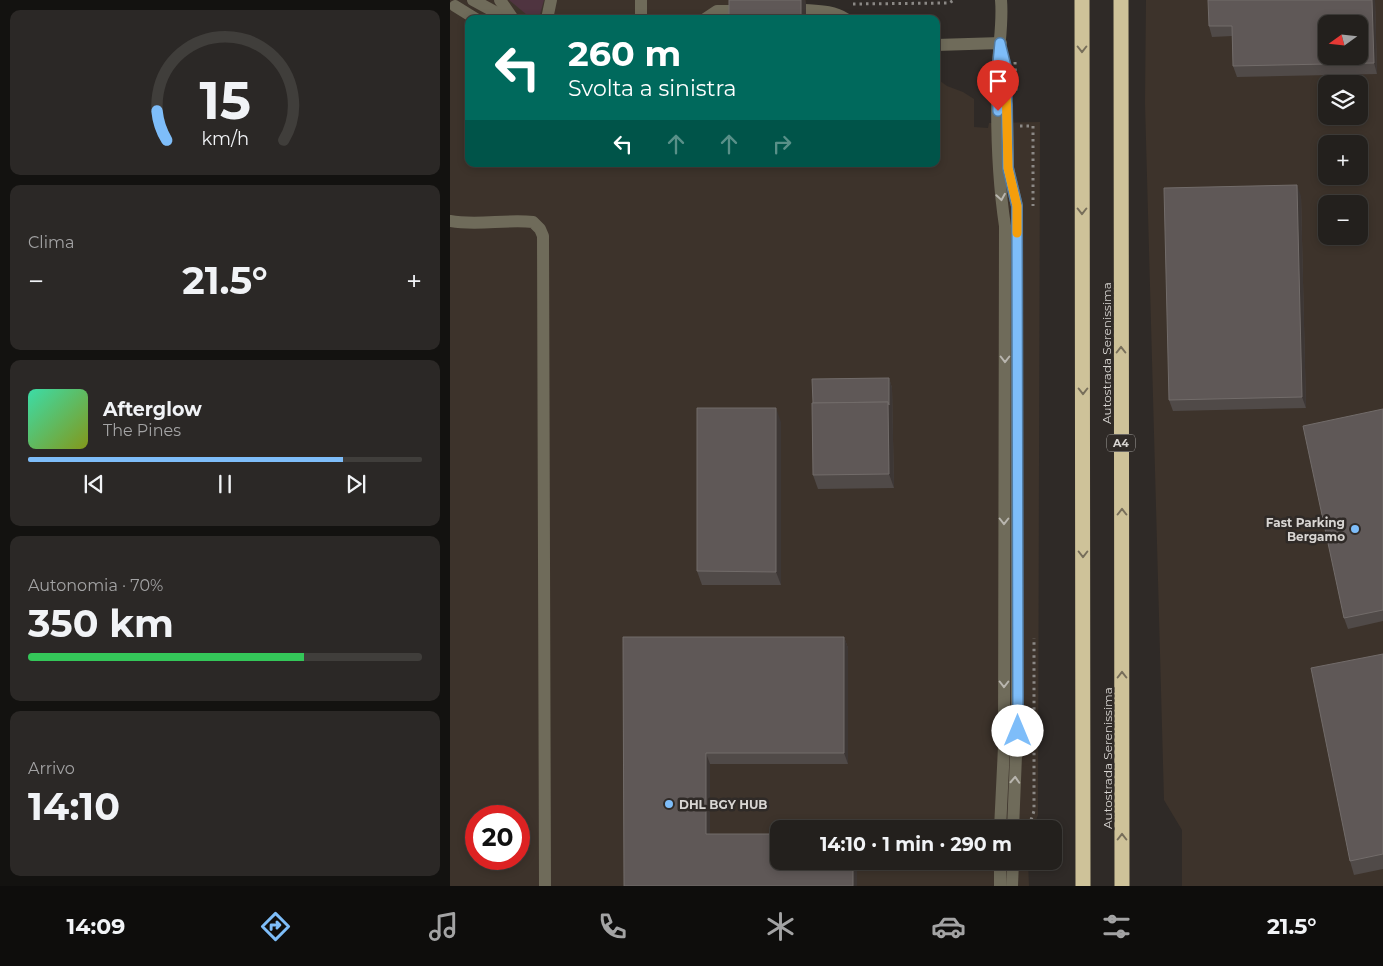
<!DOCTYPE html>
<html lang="it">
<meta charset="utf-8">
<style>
body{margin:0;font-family:Montserrat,sans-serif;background:#2b2826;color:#f1f3f6;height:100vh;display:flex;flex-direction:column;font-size:19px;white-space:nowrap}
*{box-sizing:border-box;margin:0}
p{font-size:16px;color:#a3a3a4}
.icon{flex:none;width:28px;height:28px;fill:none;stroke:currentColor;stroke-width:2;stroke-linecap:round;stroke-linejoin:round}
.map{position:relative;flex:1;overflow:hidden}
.sheet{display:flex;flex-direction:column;gap:10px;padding:10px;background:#131210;width:450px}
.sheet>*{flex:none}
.hud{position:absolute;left:15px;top:15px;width:475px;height:152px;border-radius:10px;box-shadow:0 2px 8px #0003,0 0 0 1px #403e3b;background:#00695c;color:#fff;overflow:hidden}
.needle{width:32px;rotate:255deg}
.buttons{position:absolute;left:868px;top:15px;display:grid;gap:10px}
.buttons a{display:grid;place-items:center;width:50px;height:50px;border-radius:10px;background:#23201d;box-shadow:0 2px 8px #0003,0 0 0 1px #403e3b;font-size:25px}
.speed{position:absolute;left:15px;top:805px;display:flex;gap:10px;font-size:25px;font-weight:700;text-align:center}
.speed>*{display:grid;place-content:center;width:65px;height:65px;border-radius:50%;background:#23201d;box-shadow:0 2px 8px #0003,0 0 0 1px #403e3b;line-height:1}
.speed .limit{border:8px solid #d22;background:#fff;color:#111}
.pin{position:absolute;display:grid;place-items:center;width:42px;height:42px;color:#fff;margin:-51px -21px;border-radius:50% 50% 50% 0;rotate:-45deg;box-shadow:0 0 5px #0007}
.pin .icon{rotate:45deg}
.me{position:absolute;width:55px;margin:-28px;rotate:0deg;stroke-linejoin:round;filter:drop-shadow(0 0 4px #0008)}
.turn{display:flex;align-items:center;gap:18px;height:105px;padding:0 20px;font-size:22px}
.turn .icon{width:65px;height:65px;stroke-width:2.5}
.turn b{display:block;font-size:35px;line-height:42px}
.lanes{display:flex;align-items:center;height:48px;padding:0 20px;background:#0003;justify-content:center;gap:25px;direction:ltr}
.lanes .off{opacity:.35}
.big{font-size:38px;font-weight:700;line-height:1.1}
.sheet .widget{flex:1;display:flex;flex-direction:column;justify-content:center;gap:8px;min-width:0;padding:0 18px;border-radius:10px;background:#2b2826}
.sheet .dial{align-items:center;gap:0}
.dial svg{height:130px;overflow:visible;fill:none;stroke:#403e3b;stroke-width:7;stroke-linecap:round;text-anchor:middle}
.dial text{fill:#f1f3f6;stroke:none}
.song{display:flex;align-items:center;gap:15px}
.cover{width:60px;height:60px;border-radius:8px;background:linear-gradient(135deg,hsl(160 70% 55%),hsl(70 70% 35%))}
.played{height:5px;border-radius:2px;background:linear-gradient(90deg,#7ebdf9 80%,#403e3b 80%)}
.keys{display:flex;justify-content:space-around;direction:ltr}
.heat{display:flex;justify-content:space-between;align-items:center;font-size:28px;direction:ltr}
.charge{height:8px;border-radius:4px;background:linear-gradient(90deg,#34c759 70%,#403e3b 0)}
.trip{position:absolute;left:320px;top:820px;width:292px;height:50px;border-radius:10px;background:#23201d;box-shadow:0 2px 8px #0003,0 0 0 1px #403e3b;font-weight:700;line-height:50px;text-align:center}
.tab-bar{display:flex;height:80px;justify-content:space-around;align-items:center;background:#0e0d0c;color:#a3a3a4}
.tab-bar .icon{width:35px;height:35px}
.tab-bar .active{color:#7ebdf9}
.tab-bar b{font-size:22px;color:#f1f3f6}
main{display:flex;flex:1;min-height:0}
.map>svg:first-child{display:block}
.built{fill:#3d332b;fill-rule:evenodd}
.green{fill:#4f3440}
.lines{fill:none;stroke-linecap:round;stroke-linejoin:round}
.path{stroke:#8b8885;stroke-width:3;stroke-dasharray:2.5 4;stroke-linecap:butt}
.minor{stroke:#6f6b5a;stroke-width:12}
.highway{stroke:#cec299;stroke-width:15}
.wall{fill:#504a48}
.shaded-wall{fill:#3d3735}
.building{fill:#5f5857;stroke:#726c6a;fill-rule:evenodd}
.oneway{stroke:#776e5a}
.oneway2{stroke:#b8b5ae}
.route-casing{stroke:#527ba2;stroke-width:12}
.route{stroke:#7ebdf9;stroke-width:9}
.slow{stroke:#f59e0b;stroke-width:9}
.poi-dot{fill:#7ebdf9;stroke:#2f2a27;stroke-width:2}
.labels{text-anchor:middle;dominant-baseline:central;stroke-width:5;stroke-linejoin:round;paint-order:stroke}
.shield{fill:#2f2a27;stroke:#a5a29f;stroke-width:1}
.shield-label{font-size:11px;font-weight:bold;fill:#d8d5d2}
.street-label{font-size:12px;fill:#d8d5d2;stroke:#2f2a27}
.poi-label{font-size:12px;font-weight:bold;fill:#d8d5d2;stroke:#2f2a27;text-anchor:end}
</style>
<main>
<section class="sheet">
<div class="widget dial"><svg viewBox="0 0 100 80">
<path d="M14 69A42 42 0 1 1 86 69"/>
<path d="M14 69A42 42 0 0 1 8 51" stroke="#7ebdf9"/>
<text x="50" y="56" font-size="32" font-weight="700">15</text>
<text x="50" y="72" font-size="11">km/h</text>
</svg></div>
<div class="widget"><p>Clima</p>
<div class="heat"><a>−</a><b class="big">21.5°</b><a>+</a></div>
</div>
<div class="widget">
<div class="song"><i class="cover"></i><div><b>Afterglow</b><p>The Pines</p></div></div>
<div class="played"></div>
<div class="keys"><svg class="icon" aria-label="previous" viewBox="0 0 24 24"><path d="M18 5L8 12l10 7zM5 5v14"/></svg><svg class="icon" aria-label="pause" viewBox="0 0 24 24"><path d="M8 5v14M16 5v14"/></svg><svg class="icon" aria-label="next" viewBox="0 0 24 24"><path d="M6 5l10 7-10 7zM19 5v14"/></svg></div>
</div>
<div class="widget"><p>Autonomia · 70%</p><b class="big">350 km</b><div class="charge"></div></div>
<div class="widget"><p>Arrivo</p><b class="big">14:10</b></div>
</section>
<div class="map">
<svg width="933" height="886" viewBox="0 0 933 886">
<rect width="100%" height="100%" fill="#2f2a27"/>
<g class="built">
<path d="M0,0h356l-1,19h-336v145h467v-86l11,8 16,6 11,7v28l14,1 1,-5 51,-1 -2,693 -5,14h-254v32h249l1,25h-579zM26,816h43v43h-43z"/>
<path d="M696,0h237v886h-201v-56l-18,-30 -19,-697zM876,24h33v32h-33zM876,84h33v32h-33zM876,144h33v32h-33zM876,204h33v32h-33z"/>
</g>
<polygon class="green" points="59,0 94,0 89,18 82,19"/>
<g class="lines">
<g class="path">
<polyline points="403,4 499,3 504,0"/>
<polyline points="565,62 566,94"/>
<polyline points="570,126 583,126 583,206"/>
<polyline points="579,826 584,811 584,638"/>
</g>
<g class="minor">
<polyline points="23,0 58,19"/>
<polyline points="50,0 63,19"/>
<polyline points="191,0 191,19"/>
<polyline points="5,6 26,19"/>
<path d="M355,10c15,1 28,1 41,9"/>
<polyline points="97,19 101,0"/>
<polyline points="255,19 267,11 284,11"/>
<polyline points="486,45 551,43"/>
<polyline points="557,105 558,168 567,206 567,731 563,829"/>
<path d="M0,221c27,5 55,-2 83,1l7,7 3,7 2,650"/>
<path d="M550,829l4,-82 1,-521c-8,-53 -9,-107 -7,-161 1,-22 5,-43 3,-65"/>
<polyline points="550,886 550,861"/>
<polyline points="562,886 563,861"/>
</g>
<g class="highway">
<polyline points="632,0 633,886"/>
<polyline points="671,0 672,886"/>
</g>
</g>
<g class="wall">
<polygon points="925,0 927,74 787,77 783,66 782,36 762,37 759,26"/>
<polygon points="851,196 856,408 723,411 719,400"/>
<polygon points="439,378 442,388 444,488 368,489 363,475"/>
<polygon points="933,409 933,621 898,629 894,618"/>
<polygon points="331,422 331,585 252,585 247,571"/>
<polygon points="173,637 394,637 398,648 398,764 260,764 260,834 407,861 407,886 174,886"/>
<polygon points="933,654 933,869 904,875 900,861"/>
</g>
<g class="shaded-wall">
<polygon points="351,0 355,0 356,4 356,19 351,19"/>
<polygon points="922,0 925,0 927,74 924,63"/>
<polygon points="847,185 851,196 856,408 852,397"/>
<polygon points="439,378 442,388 444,488 439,474 438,402"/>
<polygon points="326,408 331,422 331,585 326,572"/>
<polygon points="394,637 398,648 398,764 394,753"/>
<polygon points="256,753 260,764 260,845 256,834"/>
<rect x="403" y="861" width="4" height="25"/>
</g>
<g class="building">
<rect x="279" y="0" width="72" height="19"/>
<path d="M758,0h164l2,63 -141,3 -1,-40h-23zM876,24h33v32h-33z"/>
<polygon points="847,185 852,397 719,400 714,188"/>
<polygon points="439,378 439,405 438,402 363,403 362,379"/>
<polygon points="438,402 439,474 363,475 362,403"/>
<polygon points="247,408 326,408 326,572 247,571"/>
<polygon points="933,409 933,610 894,618 853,426"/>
<polygon points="173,637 394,637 394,753 256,753 256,834 329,834 329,861 403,861 403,886 174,886"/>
<polygon points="933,654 933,854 900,861 861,668"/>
</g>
<defs><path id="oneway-chevron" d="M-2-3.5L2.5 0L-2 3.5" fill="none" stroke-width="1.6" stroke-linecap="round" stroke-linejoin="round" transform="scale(1.25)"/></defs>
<g class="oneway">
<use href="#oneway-chevron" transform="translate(632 49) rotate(90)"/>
<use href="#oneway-chevron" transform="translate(632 211) rotate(90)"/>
<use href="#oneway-chevron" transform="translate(671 350) rotate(-90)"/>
<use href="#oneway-chevron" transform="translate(633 391) rotate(90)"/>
<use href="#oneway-chevron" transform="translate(672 512) rotate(-90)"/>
<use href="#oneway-chevron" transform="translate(633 554) rotate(90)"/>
<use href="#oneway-chevron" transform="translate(672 675) rotate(-90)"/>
<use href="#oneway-chevron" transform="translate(672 837) rotate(-90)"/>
</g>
<g class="oneway2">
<use href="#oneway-chevron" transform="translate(551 197) rotate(81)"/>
<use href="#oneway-chevron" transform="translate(555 359) rotate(90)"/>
<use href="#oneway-chevron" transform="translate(554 521) rotate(90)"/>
<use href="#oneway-chevron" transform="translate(554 684) rotate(90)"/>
<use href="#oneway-chevron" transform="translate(565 780) rotate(-87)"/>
</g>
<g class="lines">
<g class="route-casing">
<polyline id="route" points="548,111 548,64 550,43 556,67 558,168 567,206 568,731"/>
</g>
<use href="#route" class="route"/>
<polyline class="slow" points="556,83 558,168 567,206 567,233"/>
</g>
<g class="poi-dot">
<circle cx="905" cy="529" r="5"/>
<circle cx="219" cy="804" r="5"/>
</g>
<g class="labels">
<rect class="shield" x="657" y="434.5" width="28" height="17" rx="4"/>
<g class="shield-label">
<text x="671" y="443">A4</text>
</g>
<g class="street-label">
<text transform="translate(656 353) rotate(-90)">Autostrada Serenissima</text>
<text transform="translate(657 758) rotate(-90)">Autostrada Serenissima</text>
</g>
<g class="poi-label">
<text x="895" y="522">Fast Parking<tspan x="895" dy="14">Bergamo</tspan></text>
<text x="229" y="804" text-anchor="start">DHL BGY HUB</text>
</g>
</g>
</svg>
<div class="buttons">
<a><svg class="needle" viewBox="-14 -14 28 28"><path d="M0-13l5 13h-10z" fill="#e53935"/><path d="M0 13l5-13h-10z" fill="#a3a3a4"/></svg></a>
<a><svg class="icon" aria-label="layers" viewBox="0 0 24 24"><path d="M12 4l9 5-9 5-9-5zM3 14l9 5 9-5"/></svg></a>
<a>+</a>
<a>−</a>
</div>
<div class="speed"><div class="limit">20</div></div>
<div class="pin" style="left:548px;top:111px;background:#d93025"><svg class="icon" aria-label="arrive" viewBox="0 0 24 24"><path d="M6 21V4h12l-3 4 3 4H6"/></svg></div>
<svg class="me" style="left:568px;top:731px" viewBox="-20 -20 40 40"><circle r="19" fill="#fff"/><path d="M0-13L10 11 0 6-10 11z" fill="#7ebdf9"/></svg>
<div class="trip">14:10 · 1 min · 290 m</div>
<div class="hud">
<div class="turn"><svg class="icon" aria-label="left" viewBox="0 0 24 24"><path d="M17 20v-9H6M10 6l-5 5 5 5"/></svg><div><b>260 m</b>Svolta a sinistra</div></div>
<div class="lanes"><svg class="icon" aria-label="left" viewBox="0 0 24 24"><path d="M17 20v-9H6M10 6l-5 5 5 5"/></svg><svg class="icon off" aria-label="ahead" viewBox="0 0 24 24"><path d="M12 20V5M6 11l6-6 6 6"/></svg><svg class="icon off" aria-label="ahead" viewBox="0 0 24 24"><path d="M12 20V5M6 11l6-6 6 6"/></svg><svg class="icon off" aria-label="right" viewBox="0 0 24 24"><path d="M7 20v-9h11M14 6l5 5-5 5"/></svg></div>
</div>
</div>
</main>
<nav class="tab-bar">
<b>14:09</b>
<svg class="icon active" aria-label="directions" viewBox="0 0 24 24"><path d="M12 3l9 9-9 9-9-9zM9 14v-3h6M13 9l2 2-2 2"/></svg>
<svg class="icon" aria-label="music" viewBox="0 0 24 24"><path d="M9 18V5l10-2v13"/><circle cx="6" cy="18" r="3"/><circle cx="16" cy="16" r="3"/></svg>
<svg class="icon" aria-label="phone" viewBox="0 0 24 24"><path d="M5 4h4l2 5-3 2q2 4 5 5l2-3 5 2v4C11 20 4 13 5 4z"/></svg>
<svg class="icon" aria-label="climate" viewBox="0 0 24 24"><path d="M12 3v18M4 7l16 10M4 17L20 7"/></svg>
<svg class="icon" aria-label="car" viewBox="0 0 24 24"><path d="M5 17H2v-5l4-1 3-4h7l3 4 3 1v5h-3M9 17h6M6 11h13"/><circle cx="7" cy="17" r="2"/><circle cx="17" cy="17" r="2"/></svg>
<svg class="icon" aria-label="filters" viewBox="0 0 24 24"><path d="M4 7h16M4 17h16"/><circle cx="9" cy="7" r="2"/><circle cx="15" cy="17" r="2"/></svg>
<b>21.5°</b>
</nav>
